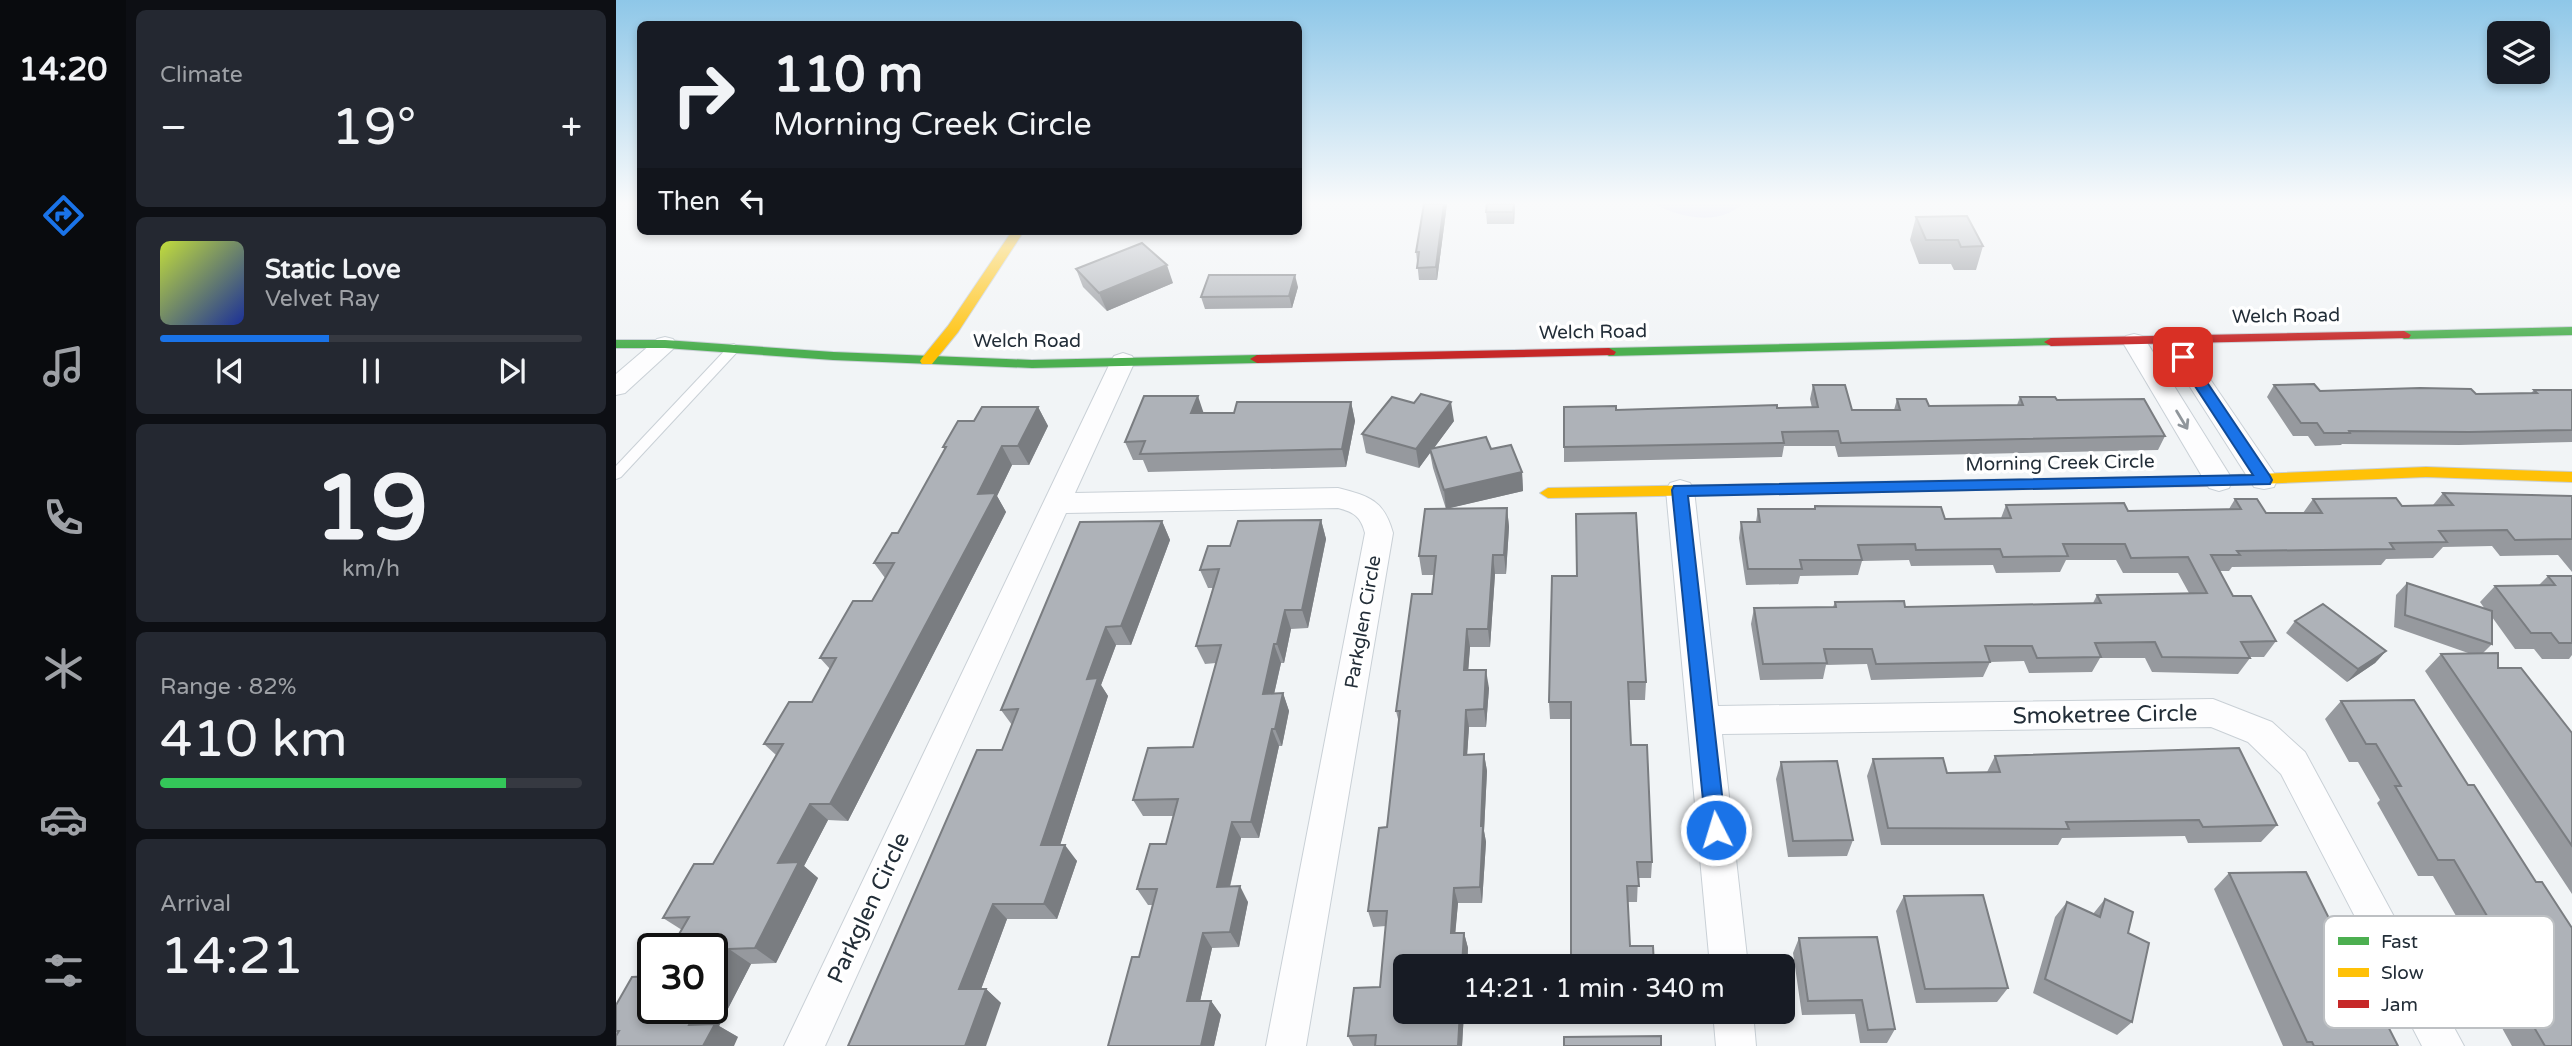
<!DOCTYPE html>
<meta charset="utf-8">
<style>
body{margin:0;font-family:"Varela Round",sans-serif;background:#242831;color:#f1f3f6;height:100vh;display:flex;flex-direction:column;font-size:26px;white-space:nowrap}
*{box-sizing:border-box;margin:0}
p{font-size:23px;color:#9ea1a6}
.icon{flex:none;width:38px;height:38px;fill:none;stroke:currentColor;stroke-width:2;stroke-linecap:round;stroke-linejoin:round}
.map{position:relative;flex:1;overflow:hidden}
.side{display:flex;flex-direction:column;gap:10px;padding:10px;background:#0d0f14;width:490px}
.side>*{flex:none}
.hud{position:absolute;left:21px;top:21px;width:665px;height:214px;border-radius:10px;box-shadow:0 4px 10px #0003;background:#171b24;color:#f1f3f6;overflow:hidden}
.tools{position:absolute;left:1871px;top:21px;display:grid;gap:14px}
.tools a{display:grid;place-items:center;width:63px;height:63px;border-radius:10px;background:#171b24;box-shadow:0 4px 10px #0003;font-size:35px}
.speed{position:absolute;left:21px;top:933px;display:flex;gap:14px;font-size:35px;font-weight:700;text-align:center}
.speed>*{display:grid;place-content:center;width:91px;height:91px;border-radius:50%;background:#171b24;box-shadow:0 4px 10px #0003;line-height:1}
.speed .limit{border:4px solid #111;border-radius:10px;background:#fff;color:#111}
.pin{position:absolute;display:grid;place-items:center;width:60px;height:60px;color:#fff;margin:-30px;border-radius:14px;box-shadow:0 4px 10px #0006}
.me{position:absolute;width:77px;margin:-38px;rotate:355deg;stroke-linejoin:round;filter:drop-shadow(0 0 5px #0008)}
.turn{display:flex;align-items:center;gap:24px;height:147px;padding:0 21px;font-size:32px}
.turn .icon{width:91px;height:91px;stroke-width:2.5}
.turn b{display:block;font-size:49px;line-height:60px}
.then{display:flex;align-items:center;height:66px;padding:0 21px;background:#0003;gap:14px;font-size:26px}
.big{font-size:52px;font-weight:600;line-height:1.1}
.side .card{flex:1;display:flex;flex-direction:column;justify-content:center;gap:10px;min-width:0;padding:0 24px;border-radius:10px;background:#242831}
.side .dial{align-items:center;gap:0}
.dial b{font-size:91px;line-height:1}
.song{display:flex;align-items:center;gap:21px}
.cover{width:84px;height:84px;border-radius:10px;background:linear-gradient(135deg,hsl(70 70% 55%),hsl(230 70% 35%))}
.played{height:7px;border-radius:4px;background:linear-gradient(90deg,#1a73e8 40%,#363941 40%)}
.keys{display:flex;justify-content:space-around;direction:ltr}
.heat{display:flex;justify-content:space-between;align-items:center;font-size:38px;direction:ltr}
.charge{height:10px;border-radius:5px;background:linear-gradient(90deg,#34c759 82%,#363941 0)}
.trip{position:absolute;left:777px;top:954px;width:402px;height:70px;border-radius:10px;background:#171b24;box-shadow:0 4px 10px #0003;font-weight:600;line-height:70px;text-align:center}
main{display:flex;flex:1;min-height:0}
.tabs{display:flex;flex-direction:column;width:126px;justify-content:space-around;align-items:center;background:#090b0e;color:#9ea1a6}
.tabs .icon{width:49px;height:49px}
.tabs .current{color:#1a73e8}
.tabs b{font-size:32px;color:#f1f3f6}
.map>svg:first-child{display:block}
.green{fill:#d7d7f7}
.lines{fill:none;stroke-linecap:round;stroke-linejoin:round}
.lane-casing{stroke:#c9d0d6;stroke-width:2}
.street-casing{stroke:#c9d0d6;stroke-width:2}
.fast-casing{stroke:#c9d0d6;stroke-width:2}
.slow-casing{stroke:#c9d0d6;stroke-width:2}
.jam-casing{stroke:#c9d0d6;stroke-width:2}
.lane{fill:#fdfdfe;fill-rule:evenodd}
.street{fill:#fdfdfe;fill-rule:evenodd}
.fast{fill:#4caf50;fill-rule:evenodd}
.slow{fill:#ffc107;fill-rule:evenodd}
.jam{fill:#c62828;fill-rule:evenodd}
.wall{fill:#96999e}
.shaded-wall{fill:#7a7d81}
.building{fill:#aeb2b8;stroke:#7a7d81;stroke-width:2}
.oneway{stroke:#90969b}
.route{fill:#1a73e8;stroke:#114b97;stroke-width:2}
.labels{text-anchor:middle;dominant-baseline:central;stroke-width:7;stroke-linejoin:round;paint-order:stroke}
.street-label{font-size:19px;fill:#232e38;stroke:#fff}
.near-street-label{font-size:23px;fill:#232e38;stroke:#fff}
.key{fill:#fff;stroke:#bdc0c3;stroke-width:2}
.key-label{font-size:19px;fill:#232e38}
</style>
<main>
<nav class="tabs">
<b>14:20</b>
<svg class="icon current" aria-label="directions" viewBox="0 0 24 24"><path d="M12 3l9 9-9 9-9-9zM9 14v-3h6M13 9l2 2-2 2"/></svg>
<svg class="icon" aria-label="music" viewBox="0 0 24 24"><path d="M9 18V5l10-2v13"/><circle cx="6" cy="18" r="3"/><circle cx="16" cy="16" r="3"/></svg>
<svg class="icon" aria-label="phone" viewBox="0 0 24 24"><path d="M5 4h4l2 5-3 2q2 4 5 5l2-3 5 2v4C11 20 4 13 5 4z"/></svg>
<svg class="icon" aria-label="climate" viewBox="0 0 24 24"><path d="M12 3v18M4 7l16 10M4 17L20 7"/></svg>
<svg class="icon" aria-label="car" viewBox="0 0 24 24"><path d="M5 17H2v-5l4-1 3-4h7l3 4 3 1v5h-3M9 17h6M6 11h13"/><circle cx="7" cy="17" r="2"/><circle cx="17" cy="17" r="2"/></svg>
<svg class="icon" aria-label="filters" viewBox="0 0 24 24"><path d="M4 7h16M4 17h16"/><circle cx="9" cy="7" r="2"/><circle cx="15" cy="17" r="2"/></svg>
</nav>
<section class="side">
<div class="card"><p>Climate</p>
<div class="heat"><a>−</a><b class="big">19°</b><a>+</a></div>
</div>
<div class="card">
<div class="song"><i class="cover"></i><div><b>Static Love</b><p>Velvet Ray</p></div></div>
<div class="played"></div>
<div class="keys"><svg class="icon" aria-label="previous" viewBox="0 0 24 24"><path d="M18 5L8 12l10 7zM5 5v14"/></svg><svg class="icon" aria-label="pause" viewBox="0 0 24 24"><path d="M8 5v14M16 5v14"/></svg><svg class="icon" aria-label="next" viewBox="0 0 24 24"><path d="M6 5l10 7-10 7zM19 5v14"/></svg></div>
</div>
<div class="card dial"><b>19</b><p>km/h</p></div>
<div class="card"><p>Range · 82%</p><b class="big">410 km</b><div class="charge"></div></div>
<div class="card"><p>Arrival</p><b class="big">14:21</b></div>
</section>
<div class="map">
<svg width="1956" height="1046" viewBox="0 0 1956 1046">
<rect width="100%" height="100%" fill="#f1f4f6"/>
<path class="green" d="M1038,204h89c-26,22 -61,14 -89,0z"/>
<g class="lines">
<g class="lane-casing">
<polygon id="lane" points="118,344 124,348 122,351 5,477 0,479 0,466 114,345"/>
</g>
<g class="street-casing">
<g id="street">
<polygon points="1556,333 1564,335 1658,473 1661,480 1658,487 1648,489 1638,487 1544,340 1548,335"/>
<polygon points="1518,334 1526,336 1530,341 1613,474 1616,481 1613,488 1603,491 1593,488 1506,341 1510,336"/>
<polygon points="49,337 57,339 61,344 57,349 9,393 0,395 0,374 41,339"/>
<path d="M507,353l9,3 3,5 -60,132 263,-5c31,8 46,12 55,45l-87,513h-40l99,-513c-4,-16 -11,-21 -27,-25l-272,5 -241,533h-41l327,-685 3,-5z"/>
<polygon points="1064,480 1074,483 1078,490 1102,706 1597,699 1656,722 1689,752 1848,1046 1806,1046 1665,774 1632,742 1595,727 1106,734 1132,966 1094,966 1050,490 1054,483"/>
<polygon points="1097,1012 1137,1012 1140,1046 1100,1046"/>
</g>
</g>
<g class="fast-casing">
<g id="fast">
<polygon points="1956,327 1956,335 1788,339 1781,335 1788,331"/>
<polygon points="1435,338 1442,342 1440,345 993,356 986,352 993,348"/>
<polygon points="0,340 49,340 217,352 416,360 641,355 648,359 641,363 416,368 217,360 49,348 0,348"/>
</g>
</g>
<g class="slow-casing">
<g id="slow">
<polygon points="396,231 408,231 342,332 316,364 306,364 304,361 306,358 332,326"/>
<polygon points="1810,467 1956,472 1956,482 1810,477 1595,486 1587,481 1595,476"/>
<polygon points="1359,480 1367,485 1359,490 932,498 924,493 932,488"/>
</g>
</g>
<g class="jam-casing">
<g id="jam">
<polygon points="1788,331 1795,335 1793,338 1435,346 1428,342 1435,338"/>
<polygon points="993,348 1000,352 998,355 641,363 634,359 641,355"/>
<polygon points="1595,476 1603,481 1595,486 1359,490 1351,485 1359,480"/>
</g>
</g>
<use href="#lane" class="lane"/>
<use href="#street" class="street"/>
<use href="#fast" class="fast"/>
<use href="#slow" class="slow"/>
<use href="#jam" class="jam"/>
</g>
<g class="wall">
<polygon points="831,204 821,280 803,280 800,252"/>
<polygon points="871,204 899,204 898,224 871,224 870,212"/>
<polygon points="1300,217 1367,246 1360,270 1338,270 1335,264 1303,264 1294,240"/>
<polygon points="460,269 557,283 491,311 467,287"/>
<polygon points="682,287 676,308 589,309 585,297"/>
<polygon points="1197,385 1236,410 1278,410 1281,399 1313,406 1401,405 1404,397 1441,400 1549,436 1542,450 1222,457 1219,446 1168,446 1166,457 948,462 948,447 1000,410 1196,408 1194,399"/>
<polygon points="1658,385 1704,391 1860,394 1915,393 1918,390 1956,390 1956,442 1843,445 1726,444 1725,445 1699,446 1692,436 1677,436 1651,397"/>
<polygon points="735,402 739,421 730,467 532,472 527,460 517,460 509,442 588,413 618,413"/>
<polygon points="422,407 432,426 413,465 396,465 381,496 390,512 232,821 212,820 188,866 202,878 160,963 135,964 103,1026 122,1037 0,1046 0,1005 37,1008 66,930 47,918 97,864 160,755 148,744 196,702 214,669 204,658 256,601 269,578 258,563 282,533 329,450 327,447 358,421"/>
<polygon points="838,421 818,448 875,449 906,472 907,491 833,508 891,508 893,527 890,574 879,574 874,647 854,647 852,670 873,688 870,727 853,727 851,755 868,754 871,771 868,831 870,842 866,903 842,903 839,933 848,933 852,948 851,966 789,966 848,1012 846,1046 737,1046 732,1036 764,987 770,926 757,927 752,911 771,827 783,723 780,711 816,594 818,575 806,575 803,556 830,509 817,468 814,453 803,468 750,453 746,434"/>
<polygon points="1827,493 1956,496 1956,572 1942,555 1884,556 1876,546 1827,547 1817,558 1770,559 1765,565 1616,567 1613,571 1603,571 1617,596 1660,641 1648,657 1633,657 1634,658 1622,674 1536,672 1529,658 1484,658 1476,672 1413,673 1408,661 1374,662 1367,677 1255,680 1251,664 1210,665 1207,679 1144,680 1135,624 1138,608 1217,607 1219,602 1289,607 1477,603 1481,595 1573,593 1562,573 1507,573 1500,560 1450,560 1444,572 1380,573 1377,565 1295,566 1293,560 1246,561 1242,575 1184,576 1182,584 1130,585 1123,538 1125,522 1140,522 1142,509 1198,509 1199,506 1329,519 1385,518 1390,505 1512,511 1613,509 1619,499 1650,513 1687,513 1697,499 1786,506 1817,505"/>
<polygon points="705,520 710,539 692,628 675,629 668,663 665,663 658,694 667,693 673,711 666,746 663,746 643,838 625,838 614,887 632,902 623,947 596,948 584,1001 595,1001 605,1015 598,1046 523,957 537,905 532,905 521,889 550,844 557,816 527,816 517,800 577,747 600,663 589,664 580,646 597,588 592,588 584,570 614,546"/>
<polygon points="546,521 554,540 515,645 500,645 485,685 492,696 444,845 461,861 441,919 391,919 365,989 370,989 385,1003 232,1046 386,750 396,725 385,710"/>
<polygon points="961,576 1030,682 1029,700 1012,700 1015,745 1036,862 1035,878 1022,878 1021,902 1012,902 955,966 955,719 934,719 933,702"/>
<polygon points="1932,576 1956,576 1956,655 1953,659 1926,659 1918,649 1899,649 1876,617 1876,644 1867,653 1882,668 1956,733 1956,894 1809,671 1825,654 1855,654 1778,627 1780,595 1791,583 1869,609 1864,602 1879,586 1922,586"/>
<polygon points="1679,621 1770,651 1759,663 1731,682 1670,633"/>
<polygon points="1798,700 1956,1046 1896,1046 1835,936 1847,928 1817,876 1802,876 1761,803 1764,800 1742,762 1733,762 1709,719 1725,701"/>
<polygon points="1379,756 1661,825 1645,842 1572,843 1569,836 1446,838 1442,845 1265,845 1251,776 1257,759 1331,773 1371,772"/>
<polygon points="1165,762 1237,840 1231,856 1172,857 1160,779"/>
<polygon points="1613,873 1745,983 1782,1046 1667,1046 1598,889"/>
<polygon points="1288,896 1392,988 1381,1002 1300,1003 1280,911"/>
<polygon points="1489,899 1512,933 1516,1022 1501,1035 1417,993 1439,917 1451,902 1477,914"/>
<polygon points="1183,938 1279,1029 1271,1043 1244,1043 1239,1014 1186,1015 1177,953"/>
<polygon points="955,1012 1038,1012 955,1013"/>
</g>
<g class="shaded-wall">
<polygon points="828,204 831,204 821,280 820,267"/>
<polygon points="898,204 899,204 898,224 897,212"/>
<polygon points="551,265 557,283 491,311 483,293"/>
<polygon points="679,275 682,287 676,308 673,296"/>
<polygon points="582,396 588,414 575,413"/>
<polygon points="735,402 739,421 730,467 726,449"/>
<polygon points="835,402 838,421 815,452 814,449 814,453 803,468 800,449"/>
<polygon points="422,407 432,426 413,465 402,446"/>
<polygon points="386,446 396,465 381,496 390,512 232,821 214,804 362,494"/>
<polygon points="906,472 907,491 830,509 828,490"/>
<polygon points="891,508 893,527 890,574 888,555"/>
<polygon points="705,520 710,539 692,628 686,610"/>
<polygon points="546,521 554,540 515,645 505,626"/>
<polygon points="877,555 879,574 874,647 872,629"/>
<polygon points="669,610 675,629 668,663 661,644"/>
<polygon points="490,627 500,645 485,685 492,696 439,861 425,845 471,679"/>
<polygon points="851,629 854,647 851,688 848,670"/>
<polygon points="658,644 665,663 654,712 647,694"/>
<polygon points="1770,651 1759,663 1731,682 1742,669"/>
<polygon points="870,670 873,688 870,727 868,709"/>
<polygon points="667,693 673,711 666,746 659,729"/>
<polygon points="850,710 853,727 850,772 848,755"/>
<polygon points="656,729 663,746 643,838 635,822"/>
<polygon points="868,754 871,771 868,831 870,842 866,903 864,887 865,826"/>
<polygon points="194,804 212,820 188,866 202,878 160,963 139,948 162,863"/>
<polygon points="616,822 625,838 610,902 601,887"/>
<polygon points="449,845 461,861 441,919 428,904"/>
<polygon points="624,886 632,902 623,947 614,932"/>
<polygon points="838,888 842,903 838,948 835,933"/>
<polygon points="377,904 391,919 360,1003 343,989"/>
<polygon points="587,933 596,948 581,1015 571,1001"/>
<polygon points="848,933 852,948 851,966 846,966"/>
<polygon points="113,949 135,964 103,1026 122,1037 118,1046 87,1046 73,1025 81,1008 96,1008 96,980"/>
<polygon points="370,989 385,1003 370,1046 349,1046"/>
<polygon points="595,1001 605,1015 598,1046 585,1046"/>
<polygon points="844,1012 848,1012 846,1046 842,1046"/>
</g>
<g class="building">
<polygon points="808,204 828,204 820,267 801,268 803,252 800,252"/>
<polygon points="871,204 898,204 897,212 870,212"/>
<polygon points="1351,216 1367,246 1345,247 1342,240 1310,240 1300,217"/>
<polygon points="526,243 551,265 483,293 460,269"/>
<polygon points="593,275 679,275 673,296 585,297"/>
<polygon points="1698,384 1704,391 1804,388 1855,389 1860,394 1921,393 1918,390 1956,390 1956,430 1853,432 1733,431 1734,433 1708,433 1701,423 1685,423 1658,385"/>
<polygon points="1197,385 1229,385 1236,410 1284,410 1281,399 1310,399 1313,406 1407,405 1404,397 1439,397 1441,400 1528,399 1549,436 1225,443 1222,431 1166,432 1168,443 948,447 948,407 1000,406 1000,410 1161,405 1161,408 1202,407"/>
<polygon points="805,394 835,402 800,449 746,434 776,397 798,403"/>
<polygon points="528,396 582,396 575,413 618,413 621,402 735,402 726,449 524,454 529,441 509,442"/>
<polygon points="366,407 422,407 402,446 386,446 362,494 380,493 214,804 194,804 162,863 183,862 139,948 113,949 96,980 96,948 55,948 73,917 47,918 78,864 97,864 167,744 148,744 173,702 196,702 220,658 204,658 237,601 256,601 278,563 258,563 276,533 282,533 330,447 327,447 342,421 358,421"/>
<polygon points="870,437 875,449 895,445 906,472 828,490 814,449"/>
<polygon points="1827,493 1956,496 1956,539 1899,540 1891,530 1823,531 1831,542 1774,543 1778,549 1621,551 1624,555 1595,555 1617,596 1635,596 1660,641 1625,642 1634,658 1546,657 1539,642 1479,643 1485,657 1421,658 1416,646 1369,646 1374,662 1260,664 1256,649 1208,649 1211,663 1147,664 1138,608 1220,607 1219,602 1288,601 1289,607 1485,603 1481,595 1591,593 1572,557 1515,558 1509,544 1447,544 1452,556 1387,557 1384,549 1300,550 1299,544 1242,545 1246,560 1184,560 1186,569 1132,569 1125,522 1144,522 1142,509 1199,509 1199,506 1325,507 1329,519 1395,518 1390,505 1508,503 1512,511 1625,509 1619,499 1641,499 1650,513 1706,513 1697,499 1780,498 1786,506 1837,505"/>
<polygon points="891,508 888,555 877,555 872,629 851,629 848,670 870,670 868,709 850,710 848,755 868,754 865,826 867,826 864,887 838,888 835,933 848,933 846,966 789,966 789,1012 844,1012 842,1046 759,1046 760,1035 732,1036 738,988 764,987 771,911 752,911 763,828 771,827 784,711 780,711 796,594 816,594 820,556 803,556 809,509"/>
<polygon points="1020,513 1030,682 1012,682 1015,745 1031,745 1036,862 1021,862 1023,886 1011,886 1014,946 1037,946 1038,966 955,966 955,702 933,702 936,576 961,576 960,514"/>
<polygon points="705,520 686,610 669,610 661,644 658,644 647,694 667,693 659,729 656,729 635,822 616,822 601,887 624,886 614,932 587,933 571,1001 595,1001 585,1046 492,1046 516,957 523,957 541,889 521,889 534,844 550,844 562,799 517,800 532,748 577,747 605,645 580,646 603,569 584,570 592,546 614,546 622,521"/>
<polygon points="546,521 505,626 490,627 471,679 482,678 425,845 449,845 428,904 377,904 343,989 370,989 349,1046 232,1046 361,750 386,750 402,709 385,710 464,522"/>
<polygon points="1932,576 1956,576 1956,643 1943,643 1935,633 1915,633 1879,586 1939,585"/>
<polygon points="1791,583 1876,611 1876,644 1789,615"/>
<polygon points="1707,604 1770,651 1742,669 1679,621"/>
<polygon points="1882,653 1882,668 1905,668 1956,733 1956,846 1825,654"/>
<polygon points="1798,700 1852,785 1858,785 1920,882 1926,882 1956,928 1956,1046 1929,1046 1856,921 1874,921 1838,860 1822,860 1779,786 1785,786 1760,744 1750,744 1725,701"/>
<polygon points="1623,748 1661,825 1587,827 1583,820 1450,822 1453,829 1272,828 1257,759 1327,758 1331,773 1384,772 1379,756"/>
<polygon points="1221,761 1237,840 1177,841 1165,762"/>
<polygon points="1690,872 1745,983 1750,983 1782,1046 1698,1046 1696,1042 1691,1042 1613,873"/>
<polygon points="1367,895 1392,988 1309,989 1288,896"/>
<polygon points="1489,899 1517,912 1512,933 1533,943 1516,1022 1429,979 1451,902 1484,917"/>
<polygon points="1261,937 1279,1029 1252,1030 1246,1000 1192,1001 1183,938"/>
<polygon points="37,976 37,1008 81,1008 73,1025 99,1024 87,1046 0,1046 0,1036 3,1031 0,1031 0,1005 16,977"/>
<polygon points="1045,1036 1045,1046 948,1046 948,1037"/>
</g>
<defs><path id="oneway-shaft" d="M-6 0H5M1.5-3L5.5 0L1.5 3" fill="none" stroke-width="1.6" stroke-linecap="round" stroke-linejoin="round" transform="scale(1.75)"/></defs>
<use class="oneway" href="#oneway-shaft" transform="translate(1566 420) rotate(59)"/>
<linearGradient id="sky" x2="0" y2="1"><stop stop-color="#8ec7e8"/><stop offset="0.58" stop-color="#f9fafb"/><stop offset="1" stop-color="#f9fafb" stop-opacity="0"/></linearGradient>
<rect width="1956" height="350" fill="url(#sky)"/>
<polygon class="route" points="1567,352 1572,354 1654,476 1656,480 1654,484 1072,496 1110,830 1107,836 1100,839 1093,836 1090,830 1056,490 1058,486 1637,475 1560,357"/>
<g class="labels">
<g class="street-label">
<text transform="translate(1670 316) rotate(-1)">Welch Road</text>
<text transform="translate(977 332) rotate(-1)">Welch Road</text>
<text x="411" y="341">Welch Road</text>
<text transform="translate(1444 463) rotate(-1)">Morning Creek Circle</text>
<text transform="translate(747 622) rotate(-80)">Parkglen Circle</text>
</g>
<g class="near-street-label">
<text transform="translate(1489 715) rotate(-1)">Smoketree Circle</text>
<text transform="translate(253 908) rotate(-65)">Parkglen Circle</text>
</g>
</g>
<rect x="1708" y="916" width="230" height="112" rx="10" class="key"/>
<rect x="1722" y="937" width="31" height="8" fill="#4caf50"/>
<rect x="1722" y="968" width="31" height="9" fill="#ffc107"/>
<rect x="1722" y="1000" width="31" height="8" fill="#c62828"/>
<g class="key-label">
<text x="1765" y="948">Fast</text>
<text x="1765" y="979">Slow</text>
<text x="1765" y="1011">Jam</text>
</g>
</svg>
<div class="tools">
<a><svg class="icon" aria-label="layers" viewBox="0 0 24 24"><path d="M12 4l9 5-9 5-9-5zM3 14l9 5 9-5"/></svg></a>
</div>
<div class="speed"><div class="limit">30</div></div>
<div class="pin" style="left:1567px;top:357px;background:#d93025"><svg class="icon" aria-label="arrive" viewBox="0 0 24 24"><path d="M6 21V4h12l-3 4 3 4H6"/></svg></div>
<svg class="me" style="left:1100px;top:830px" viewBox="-20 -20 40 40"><circle r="17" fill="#1a73e8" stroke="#fff" stroke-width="3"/><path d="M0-11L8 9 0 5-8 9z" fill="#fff"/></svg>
<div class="trip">14:21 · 1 min · 340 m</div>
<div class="hud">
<div class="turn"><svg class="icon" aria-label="right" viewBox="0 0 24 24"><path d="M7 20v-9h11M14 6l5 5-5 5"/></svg><div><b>110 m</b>Morning Creek Circle</div></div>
<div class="then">Then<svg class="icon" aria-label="left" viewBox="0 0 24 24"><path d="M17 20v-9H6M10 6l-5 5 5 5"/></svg></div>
</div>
</div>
</main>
